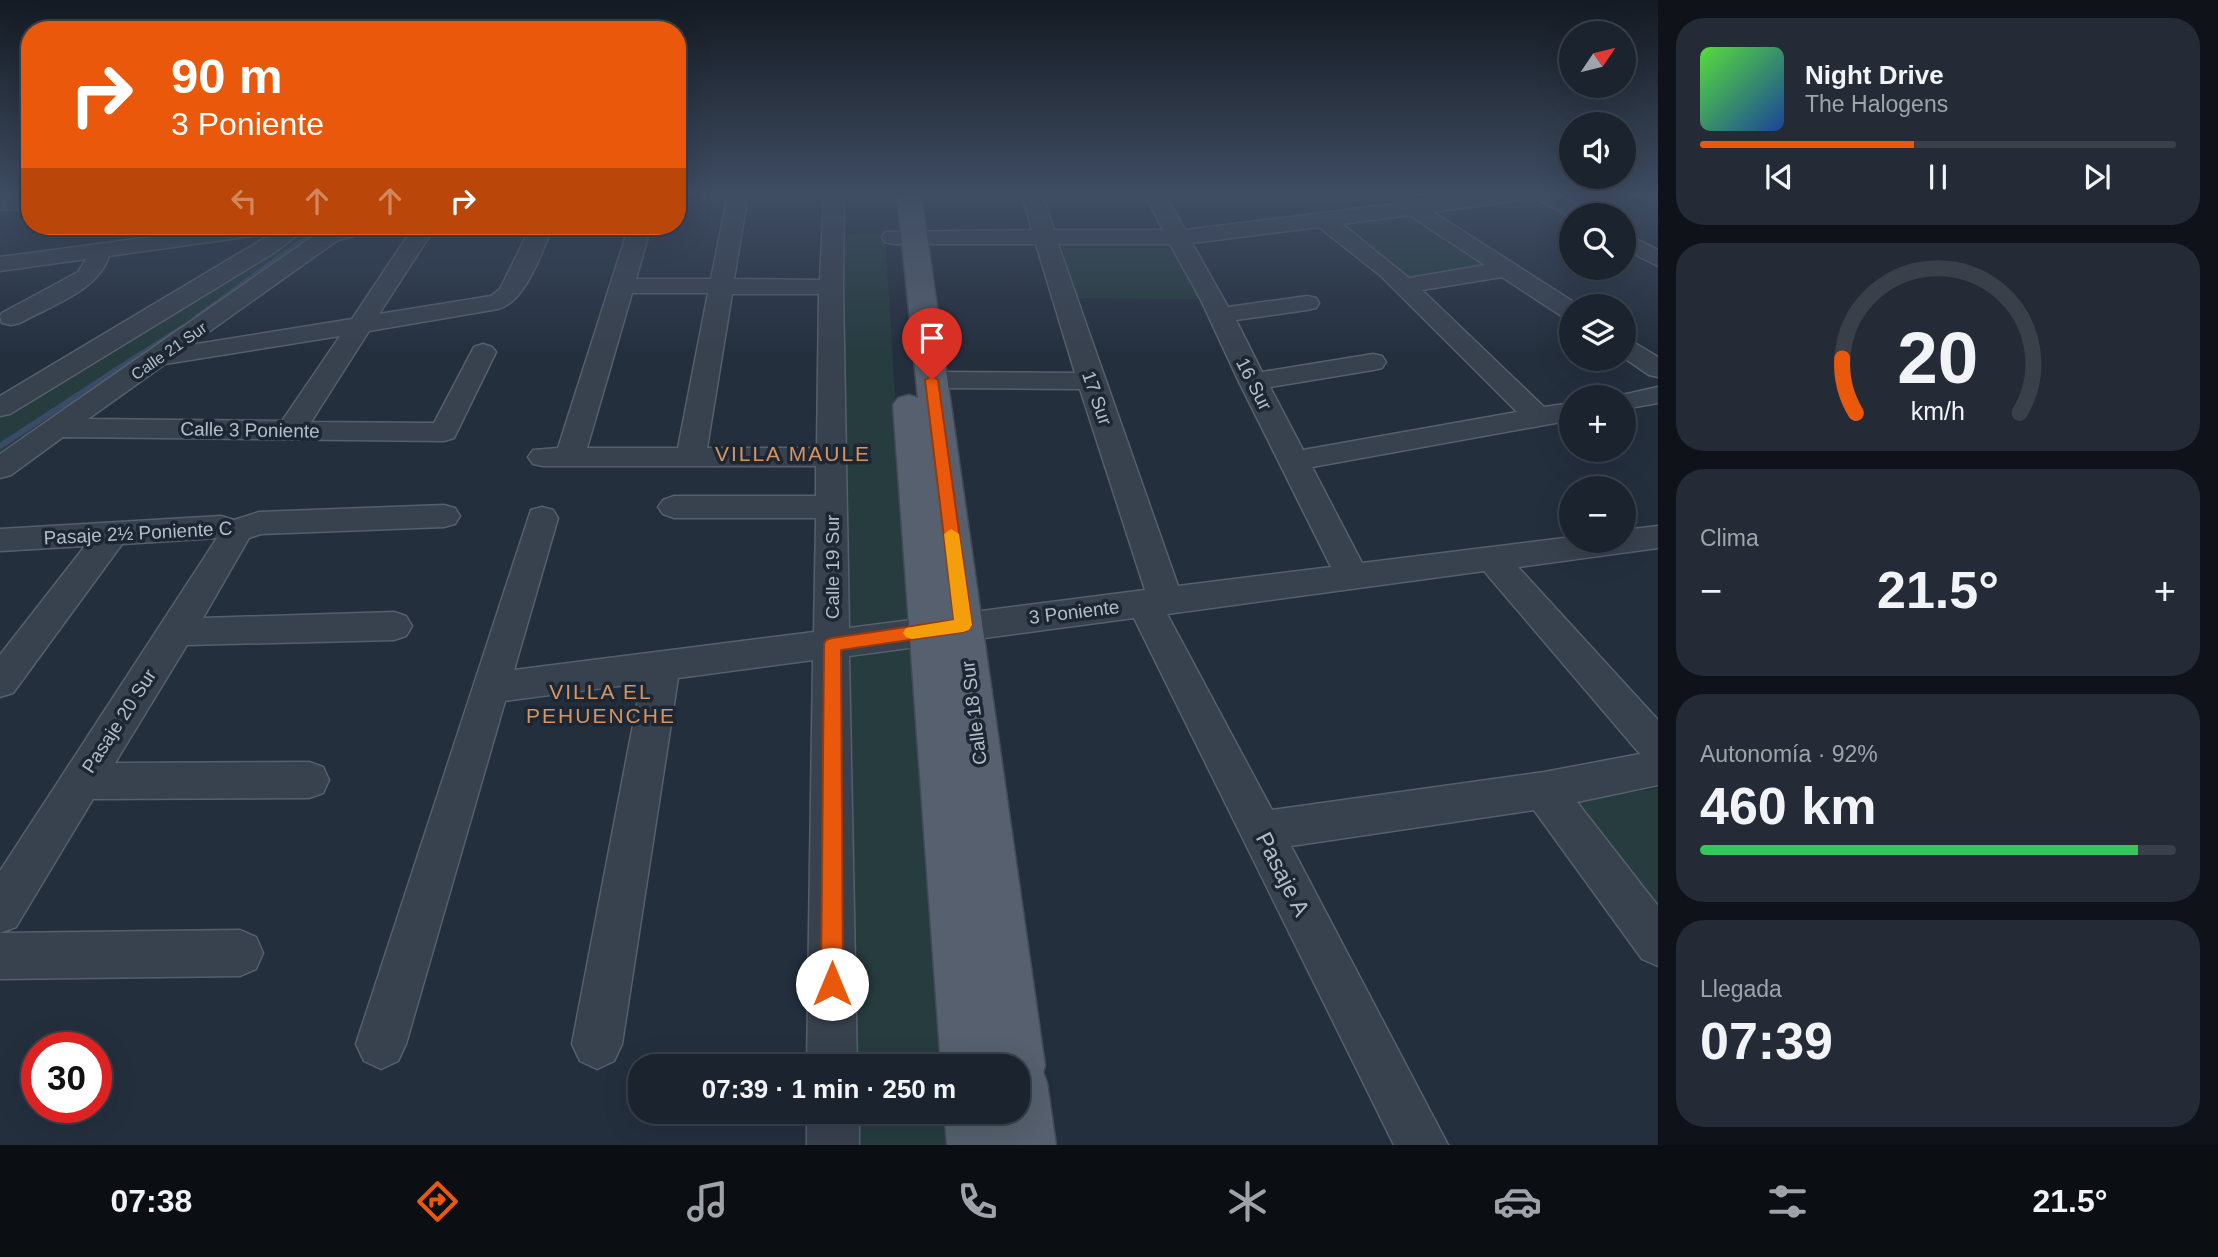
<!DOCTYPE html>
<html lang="es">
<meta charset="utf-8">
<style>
body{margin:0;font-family:Arial,sans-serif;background:#242b36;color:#f1f3f6;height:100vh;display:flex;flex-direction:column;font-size:26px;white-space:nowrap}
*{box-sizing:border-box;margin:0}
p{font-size:23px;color:#a0a4aa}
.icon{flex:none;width:38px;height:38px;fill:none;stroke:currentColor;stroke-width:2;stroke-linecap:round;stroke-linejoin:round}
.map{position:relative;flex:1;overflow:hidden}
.drawer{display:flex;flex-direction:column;gap:18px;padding:18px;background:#0f1319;width:560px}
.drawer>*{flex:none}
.hud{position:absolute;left:21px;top:21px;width:665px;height:214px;border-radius:28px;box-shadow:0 7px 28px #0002,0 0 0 2px #39404a;background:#ea580c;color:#fff;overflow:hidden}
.needle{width:46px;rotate:55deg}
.fabs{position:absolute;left:1559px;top:21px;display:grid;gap:14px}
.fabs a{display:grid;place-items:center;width:77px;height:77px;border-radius:50%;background:#1b232e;box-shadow:0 7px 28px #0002,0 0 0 2px #39404a;font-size:35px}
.speed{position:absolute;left:21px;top:1032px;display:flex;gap:14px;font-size:35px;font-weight:700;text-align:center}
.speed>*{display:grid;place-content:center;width:91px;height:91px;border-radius:50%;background:#1b232e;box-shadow:0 7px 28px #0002,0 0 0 2px #39404a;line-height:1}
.speed .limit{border:10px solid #d22;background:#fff;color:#111}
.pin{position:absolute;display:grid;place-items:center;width:60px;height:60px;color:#fff;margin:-72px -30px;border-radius:50% 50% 50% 0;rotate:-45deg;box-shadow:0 0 7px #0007}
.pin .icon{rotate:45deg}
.me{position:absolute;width:77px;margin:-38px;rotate:0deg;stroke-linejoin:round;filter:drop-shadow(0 0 5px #0008)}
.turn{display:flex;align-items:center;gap:24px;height:147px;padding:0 35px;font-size:32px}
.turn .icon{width:91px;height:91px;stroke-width:2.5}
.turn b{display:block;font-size:49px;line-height:60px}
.lanes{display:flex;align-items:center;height:66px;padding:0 35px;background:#0003;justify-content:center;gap:35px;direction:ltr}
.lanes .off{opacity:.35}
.big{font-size:52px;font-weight:700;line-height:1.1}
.drawer .tile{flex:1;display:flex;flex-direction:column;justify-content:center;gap:10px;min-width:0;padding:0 24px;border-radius:28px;background:#242b36}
.drawer .dial{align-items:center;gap:0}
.dial svg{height:182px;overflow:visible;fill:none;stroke:#39404a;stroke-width:7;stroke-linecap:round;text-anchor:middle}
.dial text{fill:#f1f3f6;stroke:none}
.song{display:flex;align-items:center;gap:21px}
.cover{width:84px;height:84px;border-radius:10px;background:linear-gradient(135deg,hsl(110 70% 55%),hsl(220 70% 35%))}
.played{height:7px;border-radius:4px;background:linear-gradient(90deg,#ea580c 45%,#39404a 45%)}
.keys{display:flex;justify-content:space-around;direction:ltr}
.heat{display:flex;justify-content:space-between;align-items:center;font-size:38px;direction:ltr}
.charge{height:10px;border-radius:5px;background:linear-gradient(90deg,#34c759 92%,#39404a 0)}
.trip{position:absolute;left:628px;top:1054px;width:402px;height:70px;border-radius:28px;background:#1b232e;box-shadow:0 7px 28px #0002,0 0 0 2px #39404a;font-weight:700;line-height:70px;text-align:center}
.dock{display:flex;height:112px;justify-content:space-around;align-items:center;background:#0b0e12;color:#a0a4aa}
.dock .icon{width:49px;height:49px}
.dock .active{color:#ea580c}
.dock b{font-size:32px;color:#f1f3f6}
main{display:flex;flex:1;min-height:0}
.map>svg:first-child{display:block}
.green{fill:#263c3f}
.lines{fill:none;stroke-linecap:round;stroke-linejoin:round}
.stream-far1{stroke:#394c67;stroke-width:5}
.stream{stroke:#394c67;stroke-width:6}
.minor-casing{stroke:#565f6c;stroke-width:3}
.major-casing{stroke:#414a57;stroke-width:3}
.minor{fill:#38414e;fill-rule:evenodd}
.major{fill:#56606e;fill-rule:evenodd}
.route{fill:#ea580c;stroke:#983908;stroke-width:2}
.slow{fill:#f59e0b}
.labels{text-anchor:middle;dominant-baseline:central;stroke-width:7;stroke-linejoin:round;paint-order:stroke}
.far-street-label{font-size:16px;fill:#b4bcc9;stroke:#1d2633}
.street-label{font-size:19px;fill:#b4bcc9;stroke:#1d2633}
.neighbourhood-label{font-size:21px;letter-spacing:2px;fill:#d59563;stroke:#1d2633}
.near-street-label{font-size:23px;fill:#b4bcc9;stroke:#1d2633}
</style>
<main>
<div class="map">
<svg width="1658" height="1145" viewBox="0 0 1658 1145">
<rect width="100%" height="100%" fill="#242f3e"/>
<g class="green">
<polygon points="1410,212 1486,263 1486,269 1410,280 1334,222"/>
<polygon points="321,226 348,226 0,458 0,415 266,257 307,229"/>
<polygon points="885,233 909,620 949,1066 851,1066 838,234"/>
<polygon points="1054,240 1162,241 1172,246 1203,299 1073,298"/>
<polygon points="1658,788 1658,917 1577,809 1578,801"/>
<polygon points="852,1111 953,1111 956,1145 852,1145"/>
</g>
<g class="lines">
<g class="stream-far1">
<polyline points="197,317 299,243 330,228"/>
<polyline points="138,356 181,328"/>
</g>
<polyline class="stream" points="0,446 141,354"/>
<g class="minor-casing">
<g id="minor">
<path d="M728,194h20l-14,85 86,1 4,-86h20l-1,93 6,341 296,-38 -65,-201 -148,-1 -9,-2 -4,-6 4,-6 9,-2 143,1 -39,-129h-143l-8,-2 -3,-5 3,-5 147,-2 -10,-36h20l12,36h109l-18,-36h20l20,36 210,-26 2,-6 7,-2 13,5 59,-7h54l-3,4 -7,2 -87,12 147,94h-8v13l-9,-2 -61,-40 -80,13 122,117 28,-4v17l-260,47 50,96 210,-26v4h52v-11l34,-4v22l-140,19 140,153v65l-81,17 81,104v60l-16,-7 -108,-149 -243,36 157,299h-54l-260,-527 -285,38 8,410h-50l6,-406 -135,18 -56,366 -8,17 -17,8 -17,-8 -8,-17 69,-361 -136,18 -99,343 -8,17 -17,8 -17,-8 -8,-17 175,-534 11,-3 11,3 5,8 -44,152 300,-38 2,-114h-142l-11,-4 -5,-7 5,-7 11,-4h142v-30h-273l-10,-2 -5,-7 5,-7 25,-2 71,-222h22l-15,53h75zM1409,215l76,50 -76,13 -67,-54zM1319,227l62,49 136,136 -214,38 -33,-63 103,-17 9,-2 4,-6 -4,-6 -9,-2 -111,18 -26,-52 71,-10 9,-2 3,-5 -3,-5 -9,-2 -79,11 -36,-64zM1058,244h112l31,56 38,82 92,185 -153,19zM632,293h76l-30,155h-91zM732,294h87l-2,154h-110zM1484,571l156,183 -96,18 -272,38 -105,-196z"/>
<polygon points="1532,194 1557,194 1588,211 1592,215 1572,215 1572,218 1535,198"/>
<polygon points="30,197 30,209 0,210 0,198"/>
<path d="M233,226h77l-38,28 -262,160 -10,2v-20l273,-163 -164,23c-11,35 -59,50 -89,67l-9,2 -9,-2 -2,-7 2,-3 76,-41 8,-13 -86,12v-14z"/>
<path d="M340,226h36l-3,5 -35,9 -148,105 162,-26 62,-93h22l-57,88 112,-18 9,-7 31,-63h22c-11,25 -27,76 -55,83l-129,22 -58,91 123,1 40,-76 9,-3 9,3 4,5 -42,86 -10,3 -381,-4 -52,38 -11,3v-24l322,-224zM340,336l-58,85 -194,-2 77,-55z"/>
<polygon points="1624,233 1658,250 1658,266 1624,249"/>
<polygon points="1624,339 1633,342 1658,357 1658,377 1649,375 1624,358"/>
<polygon points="1658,387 1658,403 1624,409 1624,397 1613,397"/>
<polygon points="444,505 455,508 460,516 455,524 444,527 261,534 249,538 203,618 394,612 406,616 412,626 406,636 394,640 187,645 115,763 309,762 323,767 329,780 323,793 309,798 93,799 16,927 0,933 240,930 256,937 263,953 256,969 240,976 0,979 0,871 217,538 122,544 13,693 0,697 0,655 85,546 0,551 0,529 221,516 234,520 259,512"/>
<rect x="807" y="1111" width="52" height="34"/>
</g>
</g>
<g class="major-casing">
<polygon id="major" points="897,194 921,194 1045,1066 1043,1072 1047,1083 1056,1145 947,1145 944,1111 1018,1111 1018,1066 941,1066 893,405 898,398 909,395 918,398"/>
</g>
<use href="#minor" class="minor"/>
<use href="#major" class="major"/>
</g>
<linearGradient id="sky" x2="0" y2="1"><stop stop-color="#141a22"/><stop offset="0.55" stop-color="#3f4d63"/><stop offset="1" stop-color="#3f4d63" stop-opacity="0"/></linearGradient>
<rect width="1658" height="354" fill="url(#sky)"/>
<polygon class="route" points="932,376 938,380 972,625 969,630 963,632 841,650 843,984 840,992 832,995 824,992 821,984 824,644 826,640 832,638 954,620 925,380"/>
<polygon class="slow" points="951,529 959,534 972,625 969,630 963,632 912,639 906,637 903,633 906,628 954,620 944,534"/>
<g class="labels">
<g class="far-street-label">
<text transform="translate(169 351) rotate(-35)">Calle 21 Sur</text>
</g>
<g class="street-label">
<text transform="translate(1254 384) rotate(63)">16 Sur</text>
<text transform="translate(1097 398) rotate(71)">17 Sur</text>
<text transform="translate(250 430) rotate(1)">Calle 3 Poniente</text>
<text transform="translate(138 533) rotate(-3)">Pasaje 2½ Poniente C</text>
<text transform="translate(832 567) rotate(-90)">Calle 19 Sur</text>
<text transform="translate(1074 612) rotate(-7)">3 Poniente</text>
<text transform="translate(974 713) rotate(-97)">Calle 18 Sur</text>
<text transform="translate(119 721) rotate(-57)">Pasaje 20 Sur</text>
</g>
<g class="neighbourhood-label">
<text x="793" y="453">VILLA MAULE</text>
<text x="601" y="691">VILLA EL<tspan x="601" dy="24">PEHUENCHE</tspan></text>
</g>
<g class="near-street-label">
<text transform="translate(1283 874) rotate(63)">Pasaje A</text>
</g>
</g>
</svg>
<div class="fabs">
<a><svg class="needle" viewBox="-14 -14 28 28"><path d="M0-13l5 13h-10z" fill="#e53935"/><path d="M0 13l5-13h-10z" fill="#a0a4aa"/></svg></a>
<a><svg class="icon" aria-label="sound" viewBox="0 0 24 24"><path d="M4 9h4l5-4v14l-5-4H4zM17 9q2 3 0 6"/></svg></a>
<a><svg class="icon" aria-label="search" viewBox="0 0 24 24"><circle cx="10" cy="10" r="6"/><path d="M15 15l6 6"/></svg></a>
<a><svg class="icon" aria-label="layers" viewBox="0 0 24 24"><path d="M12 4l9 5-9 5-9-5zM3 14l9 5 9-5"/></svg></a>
<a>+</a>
<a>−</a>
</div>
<div class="speed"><div class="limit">30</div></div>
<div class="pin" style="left:932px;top:380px;background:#d93025"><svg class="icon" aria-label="arrive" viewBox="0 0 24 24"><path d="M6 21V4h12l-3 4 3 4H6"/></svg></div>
<svg class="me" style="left:832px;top:984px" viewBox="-20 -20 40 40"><circle r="19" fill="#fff"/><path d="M0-13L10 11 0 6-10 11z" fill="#ea580c"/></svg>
<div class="trip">07:39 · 1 min · 250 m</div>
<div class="hud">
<div class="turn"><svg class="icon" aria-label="right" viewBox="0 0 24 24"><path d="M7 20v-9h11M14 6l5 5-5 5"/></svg><div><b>90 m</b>3 Poniente</div></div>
<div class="lanes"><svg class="icon off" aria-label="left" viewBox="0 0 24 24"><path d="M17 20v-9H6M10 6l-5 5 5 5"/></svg><svg class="icon off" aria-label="ahead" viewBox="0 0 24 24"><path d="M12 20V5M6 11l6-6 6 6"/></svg><svg class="icon off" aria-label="ahead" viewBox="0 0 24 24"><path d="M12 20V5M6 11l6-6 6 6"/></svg><svg class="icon" aria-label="right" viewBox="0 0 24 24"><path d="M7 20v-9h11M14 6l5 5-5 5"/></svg></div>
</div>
</div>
<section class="drawer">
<div class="tile">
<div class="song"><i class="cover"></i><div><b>Night Drive</b><p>The Halogens</p></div></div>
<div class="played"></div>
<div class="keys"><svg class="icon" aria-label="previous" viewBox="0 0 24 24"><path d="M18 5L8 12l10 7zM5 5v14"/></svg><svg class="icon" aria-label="pause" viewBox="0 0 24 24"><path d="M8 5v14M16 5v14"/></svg><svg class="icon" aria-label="next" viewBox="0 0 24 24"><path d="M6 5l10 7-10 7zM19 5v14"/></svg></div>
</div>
<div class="tile dial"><svg viewBox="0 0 100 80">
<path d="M14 69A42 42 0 1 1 86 69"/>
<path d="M14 69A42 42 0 0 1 8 45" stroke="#ea580c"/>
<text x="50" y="56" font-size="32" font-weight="700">20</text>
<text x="50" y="72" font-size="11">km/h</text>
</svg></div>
<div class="tile"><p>Clima</p>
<div class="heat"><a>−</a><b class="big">21.5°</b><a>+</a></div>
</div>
<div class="tile"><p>Autonomía · 92%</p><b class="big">460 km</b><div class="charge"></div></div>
<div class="tile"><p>Llegada</p><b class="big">07:39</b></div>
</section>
</main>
<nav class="dock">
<b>07:38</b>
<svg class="icon active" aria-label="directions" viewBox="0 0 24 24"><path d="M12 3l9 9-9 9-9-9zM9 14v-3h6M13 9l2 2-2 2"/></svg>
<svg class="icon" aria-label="music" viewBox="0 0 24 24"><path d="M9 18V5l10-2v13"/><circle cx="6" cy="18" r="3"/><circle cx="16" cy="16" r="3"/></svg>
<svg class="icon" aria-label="phone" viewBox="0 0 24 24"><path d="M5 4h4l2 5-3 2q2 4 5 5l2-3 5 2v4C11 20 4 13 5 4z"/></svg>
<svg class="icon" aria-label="climate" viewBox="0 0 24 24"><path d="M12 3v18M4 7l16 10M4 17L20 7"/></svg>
<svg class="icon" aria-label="car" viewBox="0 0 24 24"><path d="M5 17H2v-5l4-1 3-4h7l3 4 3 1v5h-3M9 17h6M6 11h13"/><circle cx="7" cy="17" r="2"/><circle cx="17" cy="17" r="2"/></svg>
<svg class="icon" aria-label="filters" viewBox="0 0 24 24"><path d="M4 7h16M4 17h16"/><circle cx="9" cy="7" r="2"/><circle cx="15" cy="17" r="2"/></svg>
<b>21.5°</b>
</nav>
